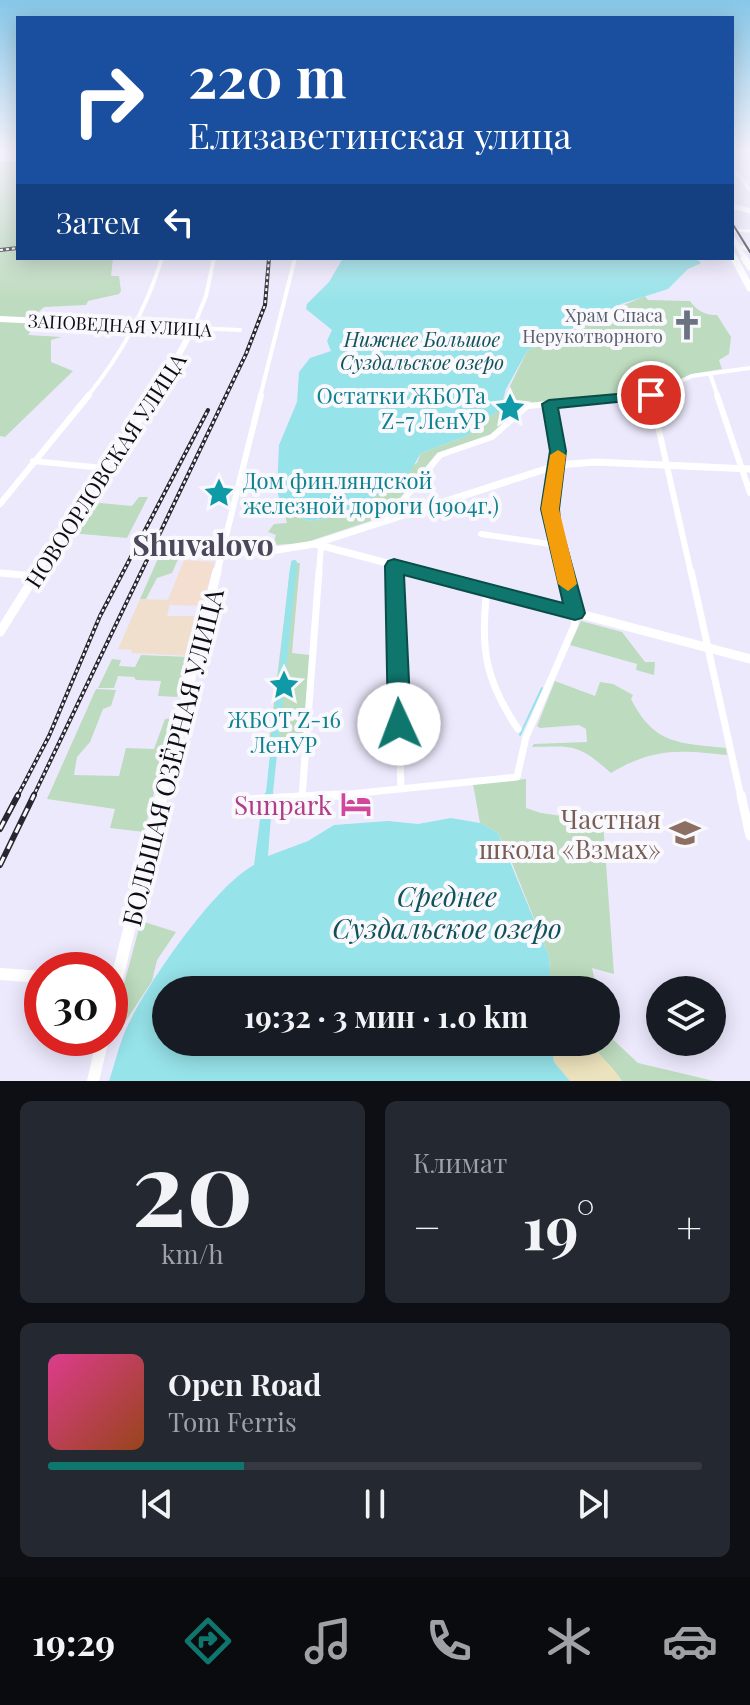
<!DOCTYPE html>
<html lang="ru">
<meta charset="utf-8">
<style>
body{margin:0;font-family:"Playfair Display",serif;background:#242831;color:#f1f3f6;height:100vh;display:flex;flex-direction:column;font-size:30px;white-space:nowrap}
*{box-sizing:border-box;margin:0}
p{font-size:26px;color:#9ea1a6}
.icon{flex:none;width:44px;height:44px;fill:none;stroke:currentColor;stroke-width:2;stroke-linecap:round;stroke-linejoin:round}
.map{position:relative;height:1081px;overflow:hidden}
.panel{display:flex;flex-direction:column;gap:20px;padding:20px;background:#0d0f14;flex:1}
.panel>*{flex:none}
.hud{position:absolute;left:16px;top:16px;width:718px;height:244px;border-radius:0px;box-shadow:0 4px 20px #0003;background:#1a4fa0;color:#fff;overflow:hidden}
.fabs{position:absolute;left:646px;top:976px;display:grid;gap:16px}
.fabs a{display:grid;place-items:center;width:80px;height:80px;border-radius:50%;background:#171b24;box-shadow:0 4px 20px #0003;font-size:40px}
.speed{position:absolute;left:24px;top:952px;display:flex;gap:16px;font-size:40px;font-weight:700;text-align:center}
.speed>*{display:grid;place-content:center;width:104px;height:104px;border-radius:50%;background:#171b24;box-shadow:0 4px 20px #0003;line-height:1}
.speed .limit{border:12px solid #d22;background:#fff;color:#111}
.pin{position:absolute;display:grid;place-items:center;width:68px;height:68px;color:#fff;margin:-34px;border:4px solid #fff;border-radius:50%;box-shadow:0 2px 8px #0007}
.me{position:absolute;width:88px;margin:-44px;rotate:358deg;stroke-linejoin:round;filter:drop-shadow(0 0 6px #0008)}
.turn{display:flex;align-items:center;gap:28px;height:168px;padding:0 40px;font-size:36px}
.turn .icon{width:104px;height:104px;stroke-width:2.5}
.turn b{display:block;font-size:56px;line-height:68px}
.then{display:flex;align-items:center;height:76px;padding:0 40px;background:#0003;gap:16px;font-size:30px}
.big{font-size:60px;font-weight:700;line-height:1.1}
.panel .widget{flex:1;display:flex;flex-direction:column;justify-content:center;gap:12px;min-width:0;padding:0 28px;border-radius:12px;background:#242831}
.panel .dial{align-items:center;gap:0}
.dial b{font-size:104px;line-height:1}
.song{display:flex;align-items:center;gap:24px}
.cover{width:96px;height:96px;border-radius:12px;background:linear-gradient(135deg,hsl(330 70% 55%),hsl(20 70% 35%))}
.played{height:8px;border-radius:4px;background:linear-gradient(90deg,#0f766e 30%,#363941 30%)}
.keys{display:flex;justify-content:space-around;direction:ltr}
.heat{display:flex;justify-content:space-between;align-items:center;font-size:44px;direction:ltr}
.panel .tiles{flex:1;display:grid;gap:20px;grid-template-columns:1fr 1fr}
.widget:last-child{grid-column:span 2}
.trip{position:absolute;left:152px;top:976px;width:468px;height:80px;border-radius:40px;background:#171b24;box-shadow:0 4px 20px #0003;font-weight:700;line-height:80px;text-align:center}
.menu{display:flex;height:128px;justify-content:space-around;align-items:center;background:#090b0e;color:#9ea1a6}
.menu .icon{width:56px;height:56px}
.menu .selected{color:#0f766e}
.menu b{font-size:36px;color:#f1f3f6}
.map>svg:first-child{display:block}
.commercial{fill:#f3decf}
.industrial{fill:#f0dfcd}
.green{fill:#bddbbe}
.sand{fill:#ece2bd}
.water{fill:#96e3e9}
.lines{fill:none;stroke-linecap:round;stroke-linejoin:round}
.stream{stroke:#96e3e9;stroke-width:2}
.canal-far2{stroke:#96e3e9;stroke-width:6}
.canal-far1{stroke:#96e3e9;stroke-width:7}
.canal{stroke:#96e3e9;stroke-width:9}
.river{fill:#96e3e9;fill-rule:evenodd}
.street-far4{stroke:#fff;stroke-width:3}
.street-far3{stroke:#fff;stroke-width:4}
.street-far2{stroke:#fff;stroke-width:6}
.street-far1{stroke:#fff;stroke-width:7}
.street{stroke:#fff;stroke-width:9}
.secondary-far4{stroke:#fff;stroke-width:5}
.secondary-far3{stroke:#fff;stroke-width:6}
.secondary-far2{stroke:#fff;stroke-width:7}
.secondary-far1{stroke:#fff;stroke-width:9}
.secondary{stroke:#fff;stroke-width:12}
.primary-far1{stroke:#fff;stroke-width:5}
.primary{stroke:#fff;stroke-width:7}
.tram{stroke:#29262f;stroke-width:2}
.rail-far1-casing{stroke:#29262f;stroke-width:4}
.rail-casing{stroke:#29262f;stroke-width:6}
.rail-far1{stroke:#f9f8fd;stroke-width:2;stroke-dasharray:3;stroke-linecap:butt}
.rail{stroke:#f9f8fd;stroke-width:3;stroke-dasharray:9;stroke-linecap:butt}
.route{fill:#0f766e;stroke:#0a4d48;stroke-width:2}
.slow{fill:#f59e0b}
.labels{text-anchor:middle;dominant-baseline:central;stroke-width:8;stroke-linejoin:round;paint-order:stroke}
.far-worship-label{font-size:18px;fill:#5b616d;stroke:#f9f8fd;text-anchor:end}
.far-street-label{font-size:18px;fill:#0f0d14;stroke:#f9f8fd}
.far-water-label{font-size:20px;font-style:italic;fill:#0f5358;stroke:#f9f8fd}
.culture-label{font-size:22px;fill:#0d838f;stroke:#f9f8fd;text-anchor:end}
.street-label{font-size:22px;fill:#0f0d14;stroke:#f9f8fd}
.near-street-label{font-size:26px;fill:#0f0d14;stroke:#f9f8fd}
.near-hotel-label{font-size:26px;fill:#b23c85;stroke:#f9f8fd;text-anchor:end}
.near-education-label{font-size:26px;fill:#785e54;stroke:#f9f8fd;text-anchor:end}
.near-water-label{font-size:28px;font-style:italic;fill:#0f5358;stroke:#f9f8fd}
.district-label{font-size:30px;font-weight:bold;fill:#4c4859;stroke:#f9f8fd}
</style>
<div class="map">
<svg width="750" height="1081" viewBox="0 0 750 1081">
<rect width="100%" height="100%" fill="#ede9fd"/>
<polygon class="commercial" points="184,560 215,562 202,606 170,605 171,601 168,600"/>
<polygon class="industrial" points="140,599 171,600 167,616 196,616 191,656 131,653 132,650 118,649"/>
<g class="green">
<polygon points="18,164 18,247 0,249 0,165"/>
<polygon points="18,248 18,258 113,258 111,276 119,276 121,291 119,294 88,301 86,305 44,307 31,319 0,317 0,251"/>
<path d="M645,296l3,4 42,1c6,9 16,15 27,14l14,22 -2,17 -10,6 3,9 -31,5 -42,20 -122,10 -36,31 -54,18 -52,63 -81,27 -31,2 3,-10 -8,-3 6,-8 13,-1 -4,-15 25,13 20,-3 89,-55 4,-10 45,-17 18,-18 13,-5 30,-62 78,-36 8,2 4,-3 -5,-4z"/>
<polygon points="0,321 27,322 34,326 28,335 61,337 51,340 51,362 73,371 5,437 0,436"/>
<polygon points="139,497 148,497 127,538 70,533 89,502 132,506"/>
<polygon points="165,543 178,544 175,555 179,557 172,573 157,578 146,599 140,599"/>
<polygon points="291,563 300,563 292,653 310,655 303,740 297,751 268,751"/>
<polygon points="581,621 622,632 645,662 655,662 654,675 636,670 637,664 570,645"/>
<polygon points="141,655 190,657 177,697 158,696 161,681 136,680 134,677 118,676 114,688 98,688 112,659 121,660 119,666 135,667"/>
<path d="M555,681l40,15 5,-14 13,2 20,11 -2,4c23,46 49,44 95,49l1,7c-47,-5 -73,-8 -116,18 -33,-29 -36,-27 -79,-26l2,-3 53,-2 -1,-13 -7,-4 -39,3 -3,-2z"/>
<polygon points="96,689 116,690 111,706 103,709 90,742 77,757 74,775 119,776 126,748 154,749 165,719 173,718 144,832 110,828 115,809 47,799"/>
<polygon points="526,779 526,808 541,813 603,822 614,974 592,968 597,990 551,990 549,956 510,858 498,833 480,823 473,784"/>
<polygon points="141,921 176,932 157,960 152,981 120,1030 117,1010"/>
<path d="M606,1033l32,30 76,18h-92c-9,-15 -23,-24 -31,-39h15z"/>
</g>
<path class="sand" d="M551,1042h40c8,15 22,24 31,39h-52l-16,-19z"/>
<g class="water">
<polygon points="343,258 695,258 701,263 688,269 668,289 621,304 527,351 506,389 501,407 497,413 485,418 485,424 466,436 421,453 408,475 387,491 328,518 308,521 283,508 280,503 277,489 279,445 297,402 299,372 310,358 331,351 327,341 332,330 306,309 307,304 329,282"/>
<path d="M272,803l-4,53 40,-15 26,-16 54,-4 30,3 33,-6 29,5 18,10 51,123 2,34h-385v52h385l3,20 16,19h-461c5,-15 9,-32 15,-47 18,-44 89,-147 130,-169l8,-61z"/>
</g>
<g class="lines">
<polyline class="stream" points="520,735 542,688"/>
<polyline class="canal-far2" points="293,573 294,563"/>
<polyline class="canal-far1" points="269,797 293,571"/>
<polyline class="canal" points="268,802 269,795"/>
<polygon class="river" points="18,161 18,165 0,166 0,162"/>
<g class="street-far4">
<polyline points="732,166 750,190"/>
<polyline points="732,230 750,231"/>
<polyline points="737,245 750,250"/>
</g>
<g class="street-far3">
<polyline points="214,258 206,296 193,328 240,330"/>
<polyline points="710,374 718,397"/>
<path d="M87,397c34,-42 59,-87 75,-139"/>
<polyline points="260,397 295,258"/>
<polyline points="623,397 651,395 692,376 750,368"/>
</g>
<g class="street-far2">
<polyline points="651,395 691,573"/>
<polyline points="717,395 750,493"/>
<polyline points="549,404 558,451 550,509 565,573"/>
<polyline points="33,461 103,468"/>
<polyline points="0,504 89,395"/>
<polyline points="387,520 440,455 492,437 527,406 645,395"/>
<polyline points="481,534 557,545"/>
<polyline points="222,552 261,395"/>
<polyline points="394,566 394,573"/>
<polyline points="319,573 321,546"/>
</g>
<g class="street-far1">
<polyline points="394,571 401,788"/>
<polyline points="691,571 741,797"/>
<polyline points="0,573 35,576"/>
<path d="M487,590c-7,58 -2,90 31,139"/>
<polyline points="302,797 319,571"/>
<polyline points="321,797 517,777 526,737 575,624 565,571"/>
</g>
<g class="street">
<polyline points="741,795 750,836"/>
<polyline points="302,798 302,795"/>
<polyline points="247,800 341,795"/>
</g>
<polyline class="secondary-far4" points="732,206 750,211"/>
<polyline class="secondary-far3" points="0,319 193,328 156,397"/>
<g class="secondary-far2">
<polyline points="315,544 425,573"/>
<polyline points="37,573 92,484 158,395"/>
<polyline points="217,573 222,552 235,544 271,551 314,544 558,465 596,462 750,469"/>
</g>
<g class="secondary-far1">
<polyline points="418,571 750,659"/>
<polyline points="0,632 38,571"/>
<polyline points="162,797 217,571"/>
</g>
<g class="secondary">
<polyline points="0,974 42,977"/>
<polyline points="110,1007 162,795"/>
<polyline points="93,1081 103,1038"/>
</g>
<g class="primary-far1">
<polyline points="732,237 746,260"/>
<polyline points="732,254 735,260"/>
</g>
<g class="primary">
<polyline points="734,258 750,288"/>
<polyline points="744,258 750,267"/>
</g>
<polyline class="tram" points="732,223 750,252"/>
<g class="rail-far1-casing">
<g id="rail-far1">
<polyline points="0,250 18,248"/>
<polyline points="17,797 49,736 100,616 208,410"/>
<polyline points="33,797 246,354 265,305 269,258"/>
</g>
</g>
<g class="rail-casing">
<g id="rail">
<polyline points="0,829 18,795"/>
<polyline points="0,865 34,795"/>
</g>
</g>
<use href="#rail-far1" class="rail-far1"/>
<use href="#rail" class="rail"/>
</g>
<linearGradient id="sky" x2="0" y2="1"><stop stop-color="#87c7e8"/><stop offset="0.5" stop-color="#f7f5fe"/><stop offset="1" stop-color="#f7f5fe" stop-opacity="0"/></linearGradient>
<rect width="750" height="302" fill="url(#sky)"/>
<polygon class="route" points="651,391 658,395 656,398 558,408 566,451 559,509 560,522 585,613 582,618 575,620 404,575 411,724 407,731 399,734 391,731 388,724 385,566 388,561 394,559 563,603 541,509 550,451 542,404 549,400"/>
<polygon class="slow" points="558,450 566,455 559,509 577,584 568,591 558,584 541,509 550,455"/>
<defs>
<g id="church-bare" transform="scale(2.4)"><path d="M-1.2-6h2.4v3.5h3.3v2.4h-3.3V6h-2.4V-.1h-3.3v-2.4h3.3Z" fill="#6b7280" stroke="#f9f8fd" stroke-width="2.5" paint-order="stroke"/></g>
<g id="sight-bare" transform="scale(2.4)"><path d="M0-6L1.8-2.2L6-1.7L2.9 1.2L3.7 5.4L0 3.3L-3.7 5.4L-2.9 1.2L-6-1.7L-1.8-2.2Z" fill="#0f9aa8" stroke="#f9f8fd" stroke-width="2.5" paint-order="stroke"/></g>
<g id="hotel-bare" transform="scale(2.4)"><path d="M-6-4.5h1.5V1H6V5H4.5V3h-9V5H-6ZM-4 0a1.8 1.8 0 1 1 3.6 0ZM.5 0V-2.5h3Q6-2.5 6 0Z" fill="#d1479c" stroke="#f9f8fd" stroke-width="2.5" paint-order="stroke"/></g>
<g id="school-bare" transform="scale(2.4)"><path d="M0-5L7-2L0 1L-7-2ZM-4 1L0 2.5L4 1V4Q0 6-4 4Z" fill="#8d6e63" stroke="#f9f8fd" stroke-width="2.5" paint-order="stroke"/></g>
</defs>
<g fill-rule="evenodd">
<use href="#church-bare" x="687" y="325"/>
<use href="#sight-bare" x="510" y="408"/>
<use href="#sight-bare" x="219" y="493"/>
<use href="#sight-bare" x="284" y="685"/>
<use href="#hotel-bare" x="356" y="804"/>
<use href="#school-bare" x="685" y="833"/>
</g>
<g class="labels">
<g class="far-worship-label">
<text x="663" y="315">Храм Спаса<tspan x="663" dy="21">Нерукотворного</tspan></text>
</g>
<g class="far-street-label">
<text transform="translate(120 325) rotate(3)">ЗАПОВЕДНАЯ УЛИЦА</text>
</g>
<g class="far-water-label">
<text x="422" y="338">Нижнее Большое<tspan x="422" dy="23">Суздальское озеро</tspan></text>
</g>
<g class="culture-label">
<text x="486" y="395">Остатки ЖБОТа<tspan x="486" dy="25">Z-7 ЛенУР</tspan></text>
<text x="243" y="480" text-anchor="start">Дом финляндской<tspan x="243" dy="25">железной дороги (1904г.)</tspan></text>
<text x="284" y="719" text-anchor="middle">ЖБОТ Z-16<tspan x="284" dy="25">ЛенУР</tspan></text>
</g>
<g class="street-label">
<text transform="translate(105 470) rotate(-57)">НОВООРЛОВСКАЯ УЛИЦА</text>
</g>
<g class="near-street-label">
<text transform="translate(172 757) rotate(-76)">БОЛЬШАЯ ОЗЁРНАЯ УЛИЦА</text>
</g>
<g class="near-hotel-label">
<text x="332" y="804">Sunpark</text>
</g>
<g class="near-education-label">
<text x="661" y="818">Частная<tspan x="661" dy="30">школа «Взмах»</tspan></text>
</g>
<g class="near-water-label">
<text x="447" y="895">Среднее<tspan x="447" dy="32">Суздальское озеро</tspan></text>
</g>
<g class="district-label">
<text x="203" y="544">Shuvalovo</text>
</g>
</g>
</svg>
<div class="fabs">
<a><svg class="icon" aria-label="layers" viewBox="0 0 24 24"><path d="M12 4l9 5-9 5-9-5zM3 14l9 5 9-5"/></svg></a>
</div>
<div class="speed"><div class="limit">30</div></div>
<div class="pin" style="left:651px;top:395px;background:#d93025"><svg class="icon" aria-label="arrive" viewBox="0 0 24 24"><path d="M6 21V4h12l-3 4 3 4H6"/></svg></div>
<svg class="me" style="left:399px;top:724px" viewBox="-20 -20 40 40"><circle r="19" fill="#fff"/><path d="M0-13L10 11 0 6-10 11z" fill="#0f766e"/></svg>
<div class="trip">19:32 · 3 мин · 1.0 km</div>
<div class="hud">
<div class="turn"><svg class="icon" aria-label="right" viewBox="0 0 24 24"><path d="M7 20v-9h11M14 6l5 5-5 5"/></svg><div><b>220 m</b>Елизаветинская улица</div></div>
<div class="then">Затем<svg class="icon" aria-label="left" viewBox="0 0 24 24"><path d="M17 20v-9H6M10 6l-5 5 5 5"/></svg></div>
</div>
</div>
<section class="panel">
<div class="tiles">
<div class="widget dial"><b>20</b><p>km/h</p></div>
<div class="widget"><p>Климат</p>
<div class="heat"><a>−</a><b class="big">19°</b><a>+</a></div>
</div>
<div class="widget">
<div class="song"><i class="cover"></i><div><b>Open Road</b><p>Tom Ferris</p></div></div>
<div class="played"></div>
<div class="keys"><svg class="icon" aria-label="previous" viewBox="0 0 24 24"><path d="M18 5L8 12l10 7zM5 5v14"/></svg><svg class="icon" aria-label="pause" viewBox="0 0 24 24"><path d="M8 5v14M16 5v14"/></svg><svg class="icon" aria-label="next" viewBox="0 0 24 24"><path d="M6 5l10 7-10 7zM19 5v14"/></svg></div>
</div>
</div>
</section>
<nav class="menu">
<b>19:29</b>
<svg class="icon selected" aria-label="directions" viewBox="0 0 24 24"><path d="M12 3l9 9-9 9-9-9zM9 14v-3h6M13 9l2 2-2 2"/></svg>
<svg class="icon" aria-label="music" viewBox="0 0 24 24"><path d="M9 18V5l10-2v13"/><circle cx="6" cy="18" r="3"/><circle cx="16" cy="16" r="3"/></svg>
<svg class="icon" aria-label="phone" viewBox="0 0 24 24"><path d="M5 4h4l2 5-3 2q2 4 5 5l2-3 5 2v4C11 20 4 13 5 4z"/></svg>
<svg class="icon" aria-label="climate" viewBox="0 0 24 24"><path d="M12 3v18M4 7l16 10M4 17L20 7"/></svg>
<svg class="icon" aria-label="car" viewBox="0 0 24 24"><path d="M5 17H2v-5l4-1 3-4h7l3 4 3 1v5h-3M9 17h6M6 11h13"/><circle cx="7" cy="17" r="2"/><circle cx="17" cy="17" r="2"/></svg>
</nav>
